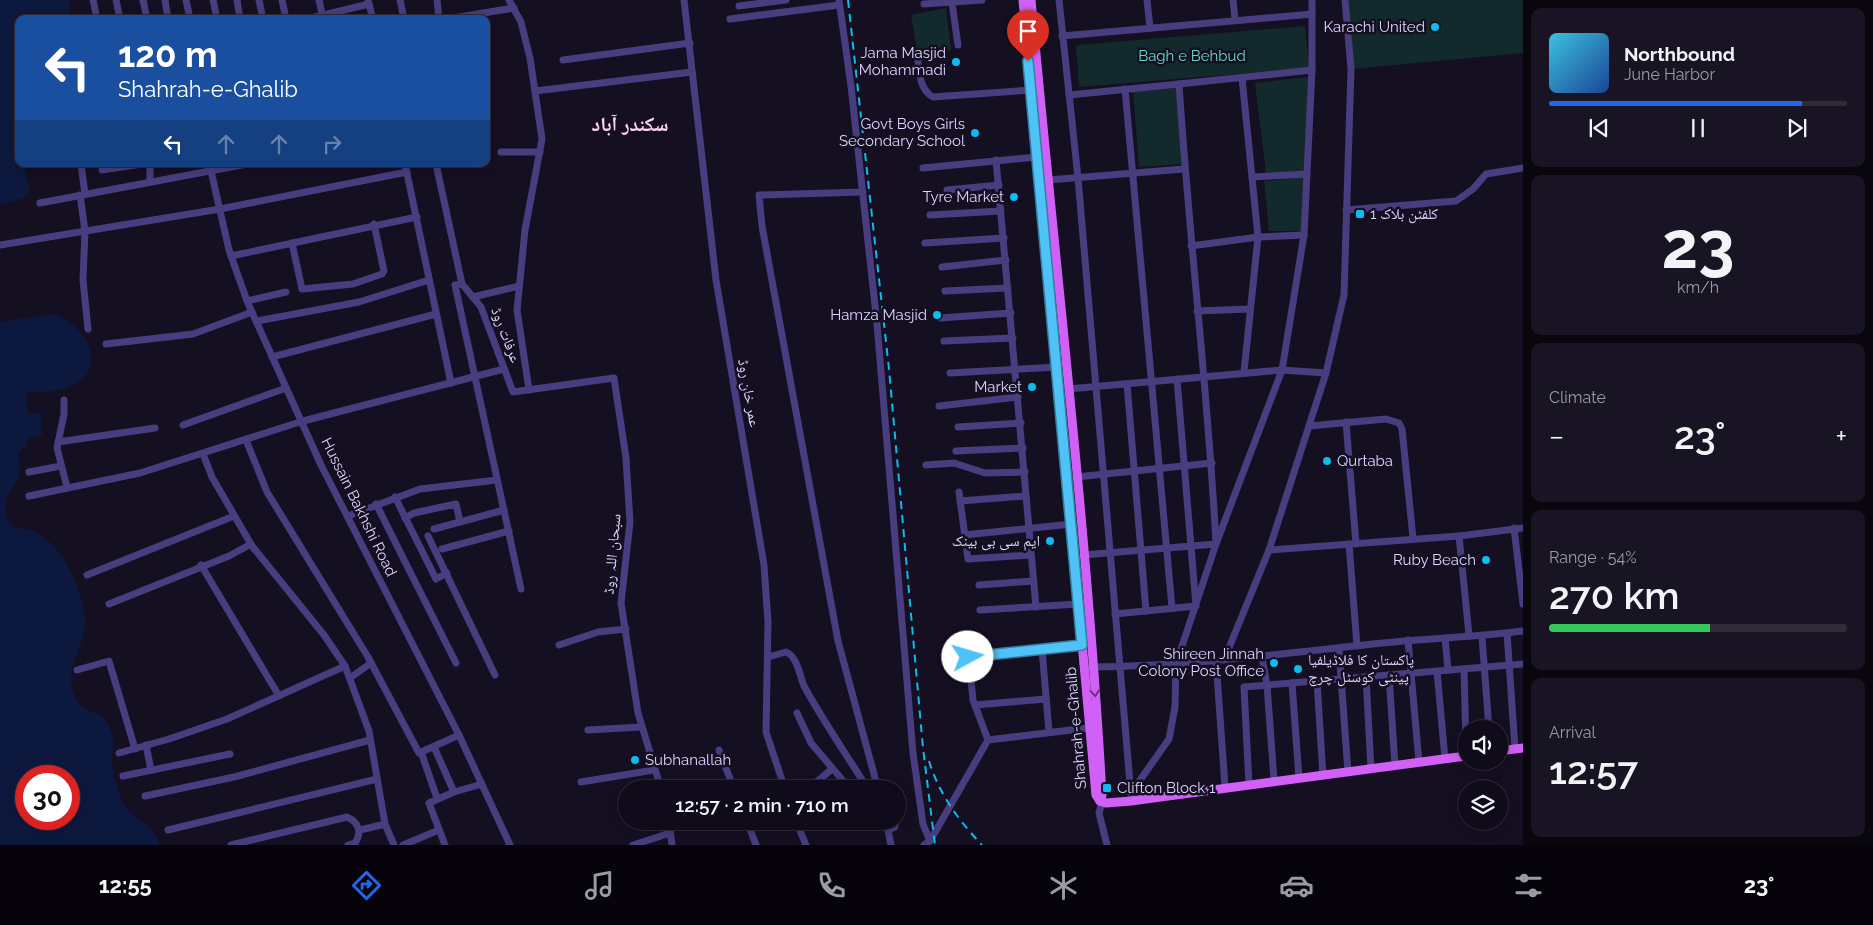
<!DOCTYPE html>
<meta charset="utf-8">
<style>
body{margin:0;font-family:Raleway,"Noto Naskh Arabic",sans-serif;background:#191423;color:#f1f3f6;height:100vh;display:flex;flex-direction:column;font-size:19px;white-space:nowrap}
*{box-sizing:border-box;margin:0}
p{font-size:16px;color:#9c9ba2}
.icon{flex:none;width:28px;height:28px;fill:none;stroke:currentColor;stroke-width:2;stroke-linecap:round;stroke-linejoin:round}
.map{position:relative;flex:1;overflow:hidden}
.drawer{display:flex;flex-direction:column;gap:8px;padding:8px;background:#09060e;width:350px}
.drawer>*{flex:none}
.guide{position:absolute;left:15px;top:15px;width:475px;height:152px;border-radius:10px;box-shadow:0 2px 12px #0003,0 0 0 1px #302b39;background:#1a4fa0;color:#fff;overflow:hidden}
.fabs{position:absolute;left:1458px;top:720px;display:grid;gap:10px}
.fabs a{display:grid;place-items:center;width:50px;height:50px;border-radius:50%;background:#100b1a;box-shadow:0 2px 12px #0003,0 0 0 1px #302b39;font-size:25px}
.speed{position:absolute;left:15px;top:765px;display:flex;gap:10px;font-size:25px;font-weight:700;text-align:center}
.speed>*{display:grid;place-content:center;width:65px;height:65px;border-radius:50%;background:#100b1a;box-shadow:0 2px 12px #0003,0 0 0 1px #302b39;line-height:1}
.speed .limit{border:8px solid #d22;background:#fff;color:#111}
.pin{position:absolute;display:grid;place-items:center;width:42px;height:42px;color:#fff;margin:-51px -21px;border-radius:50% 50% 50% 0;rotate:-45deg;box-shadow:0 0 5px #0007}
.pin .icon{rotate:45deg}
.me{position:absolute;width:55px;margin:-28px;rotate:84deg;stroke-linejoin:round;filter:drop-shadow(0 0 4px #0008)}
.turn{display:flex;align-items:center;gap:18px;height:105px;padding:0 20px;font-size:22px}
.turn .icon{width:65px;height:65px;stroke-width:2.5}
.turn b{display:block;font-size:35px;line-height:42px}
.lanes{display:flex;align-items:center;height:48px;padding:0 20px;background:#0003;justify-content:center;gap:25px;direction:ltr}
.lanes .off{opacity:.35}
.big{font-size:38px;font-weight:600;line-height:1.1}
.drawer .tile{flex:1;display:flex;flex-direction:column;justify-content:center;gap:8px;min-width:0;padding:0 18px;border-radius:10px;background:#191423}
.drawer .dial{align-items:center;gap:0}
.dial b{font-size:65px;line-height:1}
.song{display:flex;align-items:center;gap:15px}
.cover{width:60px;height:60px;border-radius:8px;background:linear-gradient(135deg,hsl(190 70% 55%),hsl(220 70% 35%))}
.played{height:5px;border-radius:2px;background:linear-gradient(90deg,#2563eb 85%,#302b39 85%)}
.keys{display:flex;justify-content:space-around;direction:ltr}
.heat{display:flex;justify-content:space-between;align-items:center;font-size:28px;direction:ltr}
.charge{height:8px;border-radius:4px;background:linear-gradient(90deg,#34c759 54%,#302b39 0)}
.trip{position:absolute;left:618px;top:780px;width:288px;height:50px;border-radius:25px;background:#100b1a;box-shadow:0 2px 12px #0003,0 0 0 1px #302b39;font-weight:600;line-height:50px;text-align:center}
.tabs{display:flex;height:80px;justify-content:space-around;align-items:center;background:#06040a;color:#9c9ba2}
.tabs .icon{width:35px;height:35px}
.tabs .selected{color:#2563eb}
.tabs b{font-size:22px;color:#f1f3f6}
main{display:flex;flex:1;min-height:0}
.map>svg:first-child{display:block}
.green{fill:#132a2c}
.water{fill:#0d183e;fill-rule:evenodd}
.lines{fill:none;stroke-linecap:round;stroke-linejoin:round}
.minor{stroke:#483d7e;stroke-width:7}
.major{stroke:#d161f6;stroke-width:9}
.rail{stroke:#0ebbed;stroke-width:2;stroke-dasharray:8 6;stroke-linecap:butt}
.oneway{stroke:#6a3481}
.route-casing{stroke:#337fa1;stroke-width:12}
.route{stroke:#4fc3f7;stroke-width:9}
.poi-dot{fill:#0ebbed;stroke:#150f22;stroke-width:2}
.labels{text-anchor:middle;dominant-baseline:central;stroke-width:5;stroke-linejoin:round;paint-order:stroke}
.poi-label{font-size:15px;fill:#ddd3fc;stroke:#150f22;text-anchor:end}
.park-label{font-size:15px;fill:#64d8ca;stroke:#150f22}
.street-label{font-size:15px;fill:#ddd3fc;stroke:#150f22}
.district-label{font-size:20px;font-weight:bold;fill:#fcd5e9;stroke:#150f22}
</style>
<main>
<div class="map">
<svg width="1523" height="845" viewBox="0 0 1523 845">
<rect width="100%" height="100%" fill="#150f22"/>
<g class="green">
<polygon points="1345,0 1523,0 1523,53 1351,69"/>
<polygon points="946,8 951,50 918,55 911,15"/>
<polygon points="1305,26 1309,68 1079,87 1076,45"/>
<polygon points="1308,77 1306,171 1266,174 1255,83"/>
<polygon points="1176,88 1183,164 1139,167 1133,92"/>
<polygon points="1309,177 1306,231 1269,231 1264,181"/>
</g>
<g class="water">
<polygon points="0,0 70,0 71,19 19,19 19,164 23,164 30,191 29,196 0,205"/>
<path d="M52,314c29,7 58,48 25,69 -15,10 -33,8 -50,10l1,21 13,-1 1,22 -13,3 -3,9 -8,5c2,8 3,19 0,26 -5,14 -17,21 -12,38 5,16 14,10 27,15 4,2 9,5 13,8 20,16 34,47 38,72 7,33 -22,52 -10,84 8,21 28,13 35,31 8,17 2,21 3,37 1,12 6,32 13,43 9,14 33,20 34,39h-159v-523zM26,776h43v43h-43z"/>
</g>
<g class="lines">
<g class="minor">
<polyline points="93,0 97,19"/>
<polyline points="116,0 120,19"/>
<polyline points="143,0 147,19"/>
<polyline points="165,0 168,19"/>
<polyline points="186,0 190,19"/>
<polyline points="213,0 217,19"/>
<polyline points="237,0 240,19"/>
<polyline points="259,0 263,19"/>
<polyline points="282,0 286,19"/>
<polyline points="319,0 323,18"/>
<polyline points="368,0 373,19"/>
<polyline points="400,0 404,19"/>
<polyline points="437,0 439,19"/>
<polyline points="509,0 521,22 530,58 542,139 525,230 517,310 529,390"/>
<polyline points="684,0 716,280 764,565 768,622 766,732 785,789"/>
<polyline points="839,0 851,86 877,324 913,753 923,824 930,841"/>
<polyline points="1059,0 1078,178 1131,795"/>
<polyline points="1147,0 1150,28"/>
<polyline points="1233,0 1235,20"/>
<polyline points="952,3 958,45"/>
<polyline points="924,4 982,0"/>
<polyline points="739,6 786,0"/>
<polyline points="307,19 369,4"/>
<polyline points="447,19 514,8"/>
<polyline points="730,19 839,5"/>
<polyline points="1062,36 1312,14"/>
<polyline points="563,60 690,43"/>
<path d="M918,62c2,13 2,28 15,35l98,-7"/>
<polyline points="1242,78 1258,237 1244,372"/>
<polyline points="1125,89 1172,608"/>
<polyline points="535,91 692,72"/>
<polyline points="1069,95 1179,84"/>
<polyline points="501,152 540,152"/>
<polyline points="996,160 1036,607"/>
<polyline points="81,164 85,194"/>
<polyline points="150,164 150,181"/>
<polyline points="405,164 451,383"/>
<polyline points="436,164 462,284 481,307 513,392 614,378 626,458 630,522 621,603 638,713 661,789"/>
<polyline points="923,168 1037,157"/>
<polyline points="102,170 142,164"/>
<polyline points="211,171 229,250 247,301 321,465 459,735 510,845"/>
<polyline points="1252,177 1307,174"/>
<polyline points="1048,180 1184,169"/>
<polyline points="947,190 999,185"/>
<polyline points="863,192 759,195 762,226 838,641 878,789"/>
<polyline points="80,195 85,231 83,280 88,329"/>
<polyline points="40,203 247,164"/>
<polyline points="1346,210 1456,201 1473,189 1486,174 1523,168"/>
<polyline points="930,215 1001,211"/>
<polyline points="292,243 302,289 353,284 382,274 384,271 374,224"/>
<polyline points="925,243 1004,238"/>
<polyline points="0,245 220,209 407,172"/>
<polyline points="1191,246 1258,237 1304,235"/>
<polyline points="231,256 417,217"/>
<polyline points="942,267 1006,260"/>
<polyline points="462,284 455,285 521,589"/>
<polyline points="945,291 1008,288"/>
<polyline points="473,297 519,286"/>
<polyline points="247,301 286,292"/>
<polyline points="1197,311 1250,309"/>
<polyline points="940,318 1011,313"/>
<polyline points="257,321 359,302 429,280"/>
<polyline points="944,341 1013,338"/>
<polyline points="106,344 193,334 252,312"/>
<polyline points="272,357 436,314"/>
<polyline points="950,373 1057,367"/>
<polyline points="1127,384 1146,611"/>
<polyline points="1068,389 1282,370 1326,373"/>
<polyline points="64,400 64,414 57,448 67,487"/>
<polyline points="939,406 1018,397"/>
<polyline points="1346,422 1356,544"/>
<polyline points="183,425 286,388"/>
<polyline points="1309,426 1386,419 1399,423 1402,429 1413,538"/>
<polyline points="958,427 1021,423"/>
<polyline points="246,440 267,492 368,657 419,753 459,735"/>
<polyline points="58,442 155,428"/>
<polyline points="956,451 1023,448"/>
<polyline points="203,454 212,477 252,546 324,635 345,666 369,731 385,824 394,845"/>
<polyline points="926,465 954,463 985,473 1025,472"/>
<polyline points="29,472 61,466"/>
<polyline points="1076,477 1212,463"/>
<polyline points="959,492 968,559 1031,555"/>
<polyline points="29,496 140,473 303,421 504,369"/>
<polyline points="395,497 436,579 447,573"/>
<polyline points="960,501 1026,496"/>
<polyline points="376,504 456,663"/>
<polyline points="348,516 420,489 497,480"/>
<polyline points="405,518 414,513 456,504 460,522"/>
<polyline points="1514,528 1523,604"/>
<polyline points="434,529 504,510"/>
<polyline points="964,535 1072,524"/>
<polyline points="428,536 495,675"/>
<polyline points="1459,536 1469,635"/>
<polyline points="1349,544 1357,646"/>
<polyline points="442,549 509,531"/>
<polyline points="1269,550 1459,536 1523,528"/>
<path d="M1083,555l133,-11c-8,-154 -27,-306 -37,-460l133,-14"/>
<polyline points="201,565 279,696"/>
<polyline points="87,575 234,516"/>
<polyline points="979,585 1033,581"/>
<polyline points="109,604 229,556 251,544"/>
<polyline points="980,610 1078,604"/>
<polyline points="1115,614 1196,606 1177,379"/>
<polyline points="1507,633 1515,749"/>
<polyline points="1482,637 1489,729"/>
<polyline points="1445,638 1448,670"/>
<polyline points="1408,640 1419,762"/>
<polyline points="967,641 973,700 988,740"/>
<polyline points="559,645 598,632 626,629"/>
<polyline points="1042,649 1049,732"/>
<polyline points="1339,649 1348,773"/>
<path d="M768,657l18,-5c11,4 14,24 18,34 18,33 40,65 60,97l7,6"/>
<polyline points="968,657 1082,645"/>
<polyline points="1262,657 1267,685 1274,780"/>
<polyline points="1216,660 1225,787"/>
<polyline points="1224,660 1269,550 1326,373 1344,295 1351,69 1345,0"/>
<path d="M1092,667c98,-1 195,-14 291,-24 47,-5 94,-6 140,-12"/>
<polyline points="1464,669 1466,747"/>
<polyline points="77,670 109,661 135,749"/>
<polyline points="1437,671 1445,759"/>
<polyline points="1389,675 1395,766"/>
<polyline points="1366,677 1371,769"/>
<polyline points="350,678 371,663"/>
<polyline points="1317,681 1323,776"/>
<polyline points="1292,683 1299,778"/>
<polyline points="975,705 1046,699"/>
<polyline points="797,713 811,743 850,789"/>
<polyline points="588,730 641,727"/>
<polyline points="146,745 151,770"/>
<polyline points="434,747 454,792"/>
<polyline points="719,750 734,789"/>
<polyline points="421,752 437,798"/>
<polyline points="119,753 169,739 227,719 345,666"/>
<polyline points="123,776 230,754"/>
<polyline points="581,782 654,770"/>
<polyline points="1249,785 1244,687 1523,664"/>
<polyline points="808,789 832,769"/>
<polyline points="1131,793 1169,739 1175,707 1176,664 1216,544 1282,370 1304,235 1312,70 1312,0"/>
<polyline points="145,796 234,777 370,740"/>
<polyline points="1102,802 1099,813 1107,845"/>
<polyline points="669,821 672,845"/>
<polyline points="747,821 756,845"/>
<polyline points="796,821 806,845"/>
<polyline points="880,821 888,830 891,845"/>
<polyline points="168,830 377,779"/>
<polyline points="360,830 385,824"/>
<polyline points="888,830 895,827 895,821"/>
<path d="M231,845l116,-28c12,5 15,16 8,26l-7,2"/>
<polyline points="403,845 439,830"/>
<polyline points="445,845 429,803 454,792 482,784"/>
<polyline points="633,845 670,833"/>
<polyline points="924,845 930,841 988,740 1088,728"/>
</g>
<g class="major">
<polyline points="1023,0 1096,795 1100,801"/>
<path d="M1031,0c24,265 56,529 71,795l-2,6"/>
<polyline points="1499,751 1523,748"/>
<polyline points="1100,801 1106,803 1131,801 1466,756"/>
</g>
<g class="rail">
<polyline points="848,0 889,369 923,748 935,845"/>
<path d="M929,761c10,33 30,60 53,84"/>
</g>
</g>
<defs><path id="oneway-chevron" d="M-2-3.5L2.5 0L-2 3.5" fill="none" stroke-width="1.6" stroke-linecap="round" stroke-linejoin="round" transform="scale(1.25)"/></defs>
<use class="oneway" href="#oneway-chevron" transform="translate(1095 693) rotate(85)"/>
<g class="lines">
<g class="route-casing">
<polyline id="route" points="968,657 1082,645 1028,61"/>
</g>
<use href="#route" class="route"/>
</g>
<g class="poi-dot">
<circle cx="1435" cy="27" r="5"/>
<circle cx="956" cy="62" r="5"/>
<circle cx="975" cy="133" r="5"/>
<circle cx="1014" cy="197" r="5"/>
<rect x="1355" y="209" width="10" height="10" rx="2.5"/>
<circle cx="937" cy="315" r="5"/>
<circle cx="1032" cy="387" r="5"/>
<circle cx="1327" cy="461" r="5"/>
<circle cx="1050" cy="541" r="5"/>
<circle cx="1486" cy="560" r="5"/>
<circle cx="1274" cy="663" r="5"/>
<circle cx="1298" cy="669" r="5"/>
<circle cx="635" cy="760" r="5"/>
<rect x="1102" y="783" width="10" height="10" rx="2.5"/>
</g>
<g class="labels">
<g class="poi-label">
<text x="1425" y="27">Karachi United</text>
<text x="946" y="53">Jama Masjid<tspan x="946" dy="17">Mohammadi</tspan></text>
<text x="965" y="124">Govt Boys Girls<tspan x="965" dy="17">Secondary School</tspan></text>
<text x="1004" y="197">Tyre Market</text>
<text x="1370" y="214" text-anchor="start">کلفٹن بلاک 1</text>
<text x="927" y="315">Hamza Masjid</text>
<text x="1022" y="387">Market</text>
<text x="1337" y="461" text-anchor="start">Qurtaba</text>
<text x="1040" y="541">ایم سی بی بینک</text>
<text x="1476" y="560">Ruby Beach</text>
<text x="1264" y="654">Shireen Jinnah<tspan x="1264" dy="17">Colony Post Office</tspan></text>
<text x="1308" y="660" text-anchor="start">پاکستان کا فلاڈیلفیا<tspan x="1308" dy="17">پینٹی کوسٹل چرچ</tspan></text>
<text x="645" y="760" text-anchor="start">Subhanallah</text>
<text x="1117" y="788" text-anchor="start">Clifton Block 1</text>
</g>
<g class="park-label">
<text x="1192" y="56">Bagh e Behbud</text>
</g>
<g class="street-label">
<text transform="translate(506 335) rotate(69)">عرفات روڈ</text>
<text transform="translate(749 393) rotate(80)">عمر خان روڈ</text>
<text transform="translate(359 507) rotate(64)">Hussain Bakhshi Road</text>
<text transform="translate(612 554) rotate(-85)">سبحان اللہ روڈ</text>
<text transform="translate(1076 728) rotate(-95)">Shahrah-e-Ghalib</text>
</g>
<g class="district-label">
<text x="630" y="124">سکندر آباد</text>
</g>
</g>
</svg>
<div class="fabs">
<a><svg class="icon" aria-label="sound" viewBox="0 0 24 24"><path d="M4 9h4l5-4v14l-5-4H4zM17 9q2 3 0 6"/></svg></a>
<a><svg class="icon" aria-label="layers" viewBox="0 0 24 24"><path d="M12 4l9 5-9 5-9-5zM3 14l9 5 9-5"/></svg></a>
</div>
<div class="speed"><div class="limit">30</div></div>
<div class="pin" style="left:1028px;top:61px;background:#d93025"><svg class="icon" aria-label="arrive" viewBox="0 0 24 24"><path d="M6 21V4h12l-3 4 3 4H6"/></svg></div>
<svg class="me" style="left:968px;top:657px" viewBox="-20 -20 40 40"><circle r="19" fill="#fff"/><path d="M0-13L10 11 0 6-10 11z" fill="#4fc3f7"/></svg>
<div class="trip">12:57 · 2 min · 710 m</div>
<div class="guide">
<div class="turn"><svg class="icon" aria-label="left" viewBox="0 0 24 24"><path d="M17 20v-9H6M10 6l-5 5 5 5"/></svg><div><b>120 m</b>Shahrah-e-Ghalib</div></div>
<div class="lanes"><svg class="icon" aria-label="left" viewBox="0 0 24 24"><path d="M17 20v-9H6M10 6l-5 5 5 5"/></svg><svg class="icon off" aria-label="ahead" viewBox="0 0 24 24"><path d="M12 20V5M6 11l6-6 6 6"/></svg><svg class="icon off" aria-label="ahead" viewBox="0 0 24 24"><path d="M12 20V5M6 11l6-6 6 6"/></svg><svg class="icon off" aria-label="right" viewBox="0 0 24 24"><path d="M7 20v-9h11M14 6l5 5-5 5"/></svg></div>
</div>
</div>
<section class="drawer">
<div class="tile">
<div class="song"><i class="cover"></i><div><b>Northbound</b><p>June Harbor</p></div></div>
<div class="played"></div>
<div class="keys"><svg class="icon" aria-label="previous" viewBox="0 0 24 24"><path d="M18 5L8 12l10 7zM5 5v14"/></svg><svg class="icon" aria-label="pause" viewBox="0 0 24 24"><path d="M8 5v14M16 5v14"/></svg><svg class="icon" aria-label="next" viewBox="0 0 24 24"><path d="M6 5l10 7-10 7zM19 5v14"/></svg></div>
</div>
<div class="tile dial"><b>23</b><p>km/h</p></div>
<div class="tile"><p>Climate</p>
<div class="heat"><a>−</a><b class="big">23°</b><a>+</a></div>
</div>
<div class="tile"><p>Range · 54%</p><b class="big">270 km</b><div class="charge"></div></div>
<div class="tile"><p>Arrival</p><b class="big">12:57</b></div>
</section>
</main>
<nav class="tabs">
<b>12:55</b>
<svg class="icon selected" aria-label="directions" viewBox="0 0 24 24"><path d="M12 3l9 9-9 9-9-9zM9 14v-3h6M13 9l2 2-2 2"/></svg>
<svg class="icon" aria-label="music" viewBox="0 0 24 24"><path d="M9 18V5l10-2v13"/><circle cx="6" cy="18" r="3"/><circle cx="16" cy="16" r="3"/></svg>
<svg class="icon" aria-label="phone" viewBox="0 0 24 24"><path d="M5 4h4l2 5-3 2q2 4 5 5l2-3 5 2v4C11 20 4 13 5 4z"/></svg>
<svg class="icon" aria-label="climate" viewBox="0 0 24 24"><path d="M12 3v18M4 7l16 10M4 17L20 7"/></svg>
<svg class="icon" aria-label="car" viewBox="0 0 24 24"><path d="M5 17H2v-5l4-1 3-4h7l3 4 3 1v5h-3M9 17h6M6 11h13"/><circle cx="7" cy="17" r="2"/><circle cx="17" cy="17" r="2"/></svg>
<svg class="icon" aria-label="filters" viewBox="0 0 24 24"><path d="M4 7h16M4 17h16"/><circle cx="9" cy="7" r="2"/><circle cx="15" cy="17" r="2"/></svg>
<b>23°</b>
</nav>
